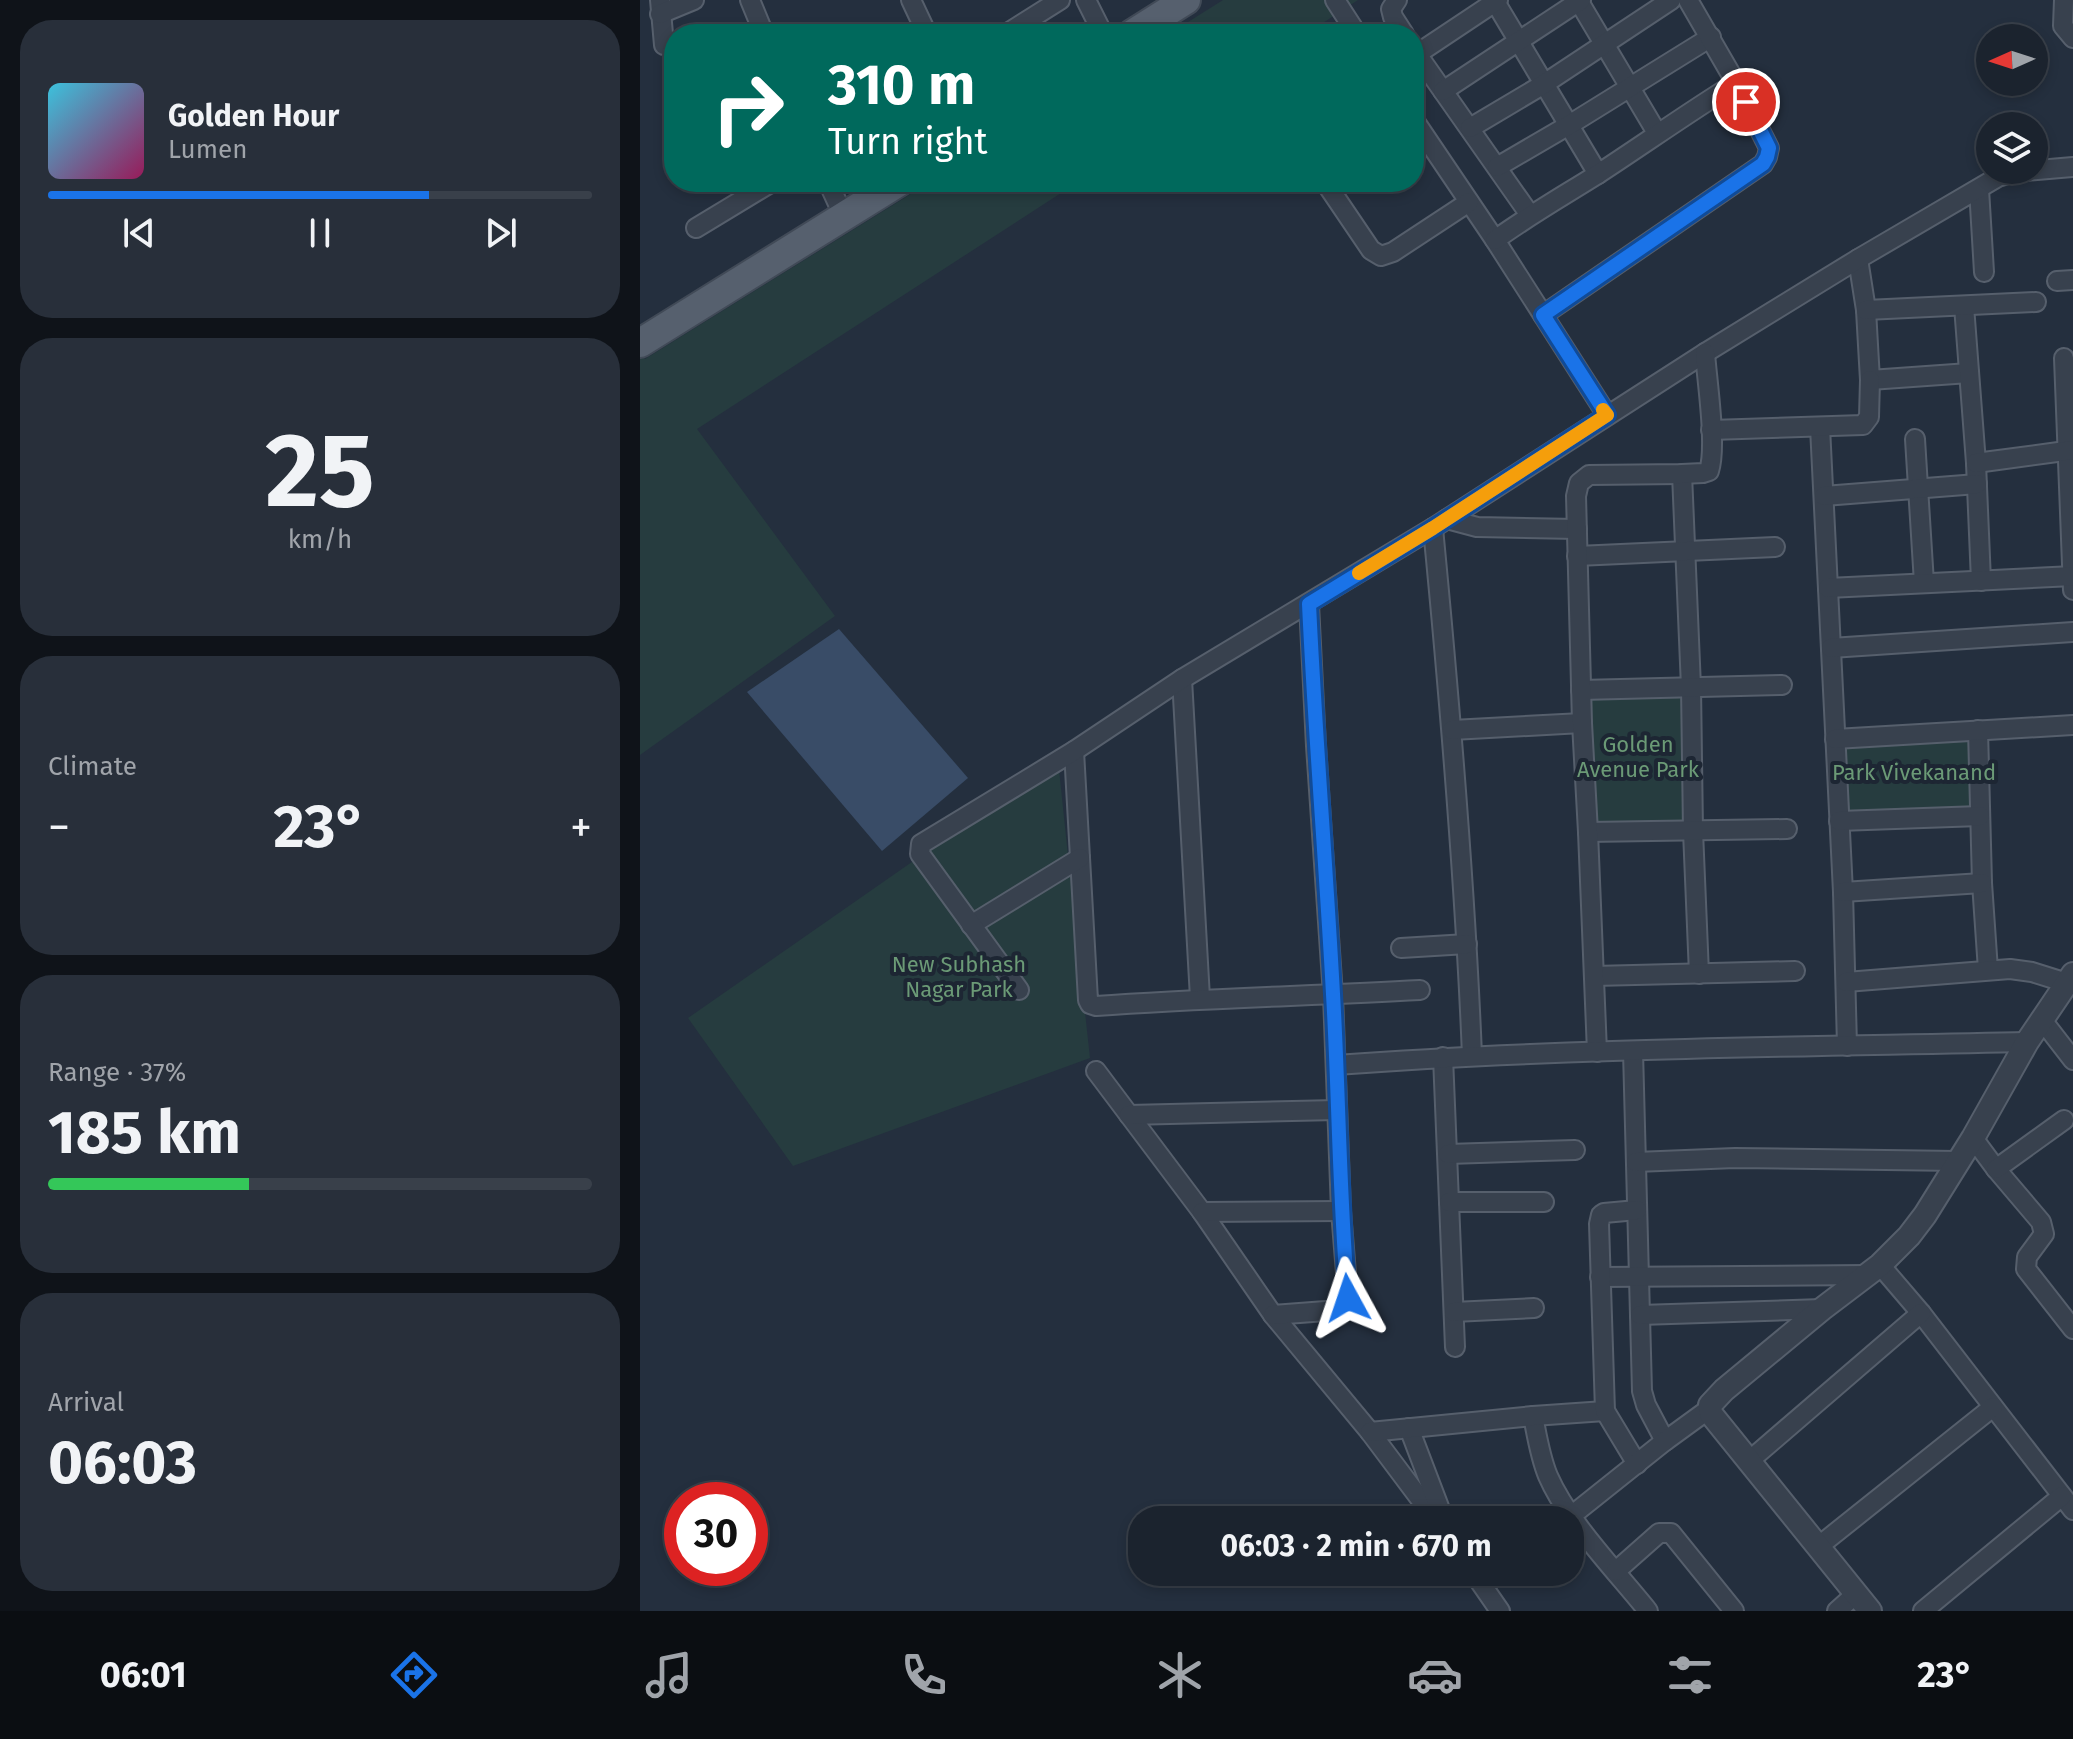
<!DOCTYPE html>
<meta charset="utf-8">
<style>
body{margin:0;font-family:"Fira Sans",sans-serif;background:#282f3a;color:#f1f3f6;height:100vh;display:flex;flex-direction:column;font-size:30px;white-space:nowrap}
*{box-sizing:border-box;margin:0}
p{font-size:26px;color:#a0a4aa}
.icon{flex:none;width:44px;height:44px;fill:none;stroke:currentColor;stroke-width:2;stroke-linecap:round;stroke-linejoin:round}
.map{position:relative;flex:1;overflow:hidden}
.panel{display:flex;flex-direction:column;gap:20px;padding:20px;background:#0f1319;width:640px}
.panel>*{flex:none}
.top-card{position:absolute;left:24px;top:24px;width:760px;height:168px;border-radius:32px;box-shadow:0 4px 12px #0003,0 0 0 2px #39404a;background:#00695c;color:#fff;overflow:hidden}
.needle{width:52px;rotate:267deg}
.controls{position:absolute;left:1336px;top:24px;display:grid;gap:16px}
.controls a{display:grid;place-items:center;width:72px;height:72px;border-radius:50%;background:#1b232e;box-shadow:0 4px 12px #0003,0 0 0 2px #39404a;font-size:40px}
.speed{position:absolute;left:24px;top:1482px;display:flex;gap:16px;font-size:40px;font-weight:700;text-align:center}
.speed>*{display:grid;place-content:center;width:104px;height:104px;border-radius:50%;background:#1b232e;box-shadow:0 4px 12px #0003,0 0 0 2px #39404a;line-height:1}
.speed .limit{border:12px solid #d22;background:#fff;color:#111}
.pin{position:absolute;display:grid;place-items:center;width:68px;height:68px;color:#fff;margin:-34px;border:4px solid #fff;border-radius:50%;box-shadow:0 2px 8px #0007}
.me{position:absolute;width:88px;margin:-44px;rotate:355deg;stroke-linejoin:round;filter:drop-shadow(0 0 6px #0008)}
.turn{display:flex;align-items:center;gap:28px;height:168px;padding:0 32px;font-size:36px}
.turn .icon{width:104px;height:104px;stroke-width:2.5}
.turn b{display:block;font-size:56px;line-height:68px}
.big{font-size:60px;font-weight:700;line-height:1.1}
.panel .card{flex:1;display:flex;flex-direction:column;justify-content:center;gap:12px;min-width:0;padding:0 28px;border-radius:32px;background:#282f3a}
.panel .dial{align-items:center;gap:0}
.dial b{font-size:104px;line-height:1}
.song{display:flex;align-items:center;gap:24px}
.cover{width:96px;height:96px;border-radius:12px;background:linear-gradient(135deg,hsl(190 70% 55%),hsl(330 70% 35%))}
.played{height:8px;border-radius:4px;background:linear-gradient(90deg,#1a73e8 70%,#39404a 70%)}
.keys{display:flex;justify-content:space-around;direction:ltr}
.heat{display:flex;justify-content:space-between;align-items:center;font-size:44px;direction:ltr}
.charge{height:12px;border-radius:6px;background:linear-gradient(90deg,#34c759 37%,#39404a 0)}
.trip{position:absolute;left:488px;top:1506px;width:456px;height:80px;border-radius:32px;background:#1b232e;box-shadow:0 4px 12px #0003,0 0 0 2px #39404a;font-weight:700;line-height:80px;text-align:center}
.menu{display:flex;height:128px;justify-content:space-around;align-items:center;background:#0b0e12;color:#a0a4aa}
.menu .icon{width:56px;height:56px}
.menu .selected{color:#1a73e8}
.menu b{font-size:36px;color:#f1f3f6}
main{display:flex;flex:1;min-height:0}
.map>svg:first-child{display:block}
.green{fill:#263c3f}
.water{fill:#394c67}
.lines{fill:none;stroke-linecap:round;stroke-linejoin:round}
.minor-casing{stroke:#565f6c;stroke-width:22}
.tertiary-casing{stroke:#565f6c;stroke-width:26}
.primary-casing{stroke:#414a57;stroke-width:32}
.minor{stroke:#38414e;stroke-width:18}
.tertiary{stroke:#38414e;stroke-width:22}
.primary{stroke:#56606e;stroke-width:28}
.route-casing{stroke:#114b97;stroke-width:20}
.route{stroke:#1a73e8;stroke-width:14}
.slow{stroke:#f59e0b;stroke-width:14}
.labels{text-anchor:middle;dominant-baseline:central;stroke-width:8;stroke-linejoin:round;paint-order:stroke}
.park-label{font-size:22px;fill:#6b9a76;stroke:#1d2633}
</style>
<main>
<section class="panel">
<div class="card">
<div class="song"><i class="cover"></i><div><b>Golden Hour</b><p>Lumen</p></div></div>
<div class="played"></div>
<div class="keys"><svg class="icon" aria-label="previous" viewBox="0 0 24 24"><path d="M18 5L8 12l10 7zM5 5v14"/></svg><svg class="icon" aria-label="pause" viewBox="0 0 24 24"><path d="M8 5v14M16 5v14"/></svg><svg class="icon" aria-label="next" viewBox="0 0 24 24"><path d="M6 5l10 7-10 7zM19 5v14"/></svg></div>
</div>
<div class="card dial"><b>25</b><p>km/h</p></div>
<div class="card"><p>Climate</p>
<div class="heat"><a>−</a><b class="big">23°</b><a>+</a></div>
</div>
<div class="card"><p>Range · 37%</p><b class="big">185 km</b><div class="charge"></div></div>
<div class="card"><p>Arrival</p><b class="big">06:03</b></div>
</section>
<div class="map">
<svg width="1433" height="1611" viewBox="0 0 1433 1611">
<rect width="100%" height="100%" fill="#242f3e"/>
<g class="green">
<polygon points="583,0 718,0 666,34 529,34"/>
<polygon points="290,182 438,182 57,429 195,616 0,755 0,353 5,359"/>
<polygon points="1048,687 1052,823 950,831 944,691"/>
<polygon points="1335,731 1337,808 1200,811 1196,740"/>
<polygon points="418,760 429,865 435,862 439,957 450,1058 153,1166 48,1018"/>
</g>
<polygon class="water" points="199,629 328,778 242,851 107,692"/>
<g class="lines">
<g class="minor-casing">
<g id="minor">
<polyline points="20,0 24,45"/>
<polyline points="110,0 124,34"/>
<polyline points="271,0 287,34"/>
<polyline points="446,0 463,34"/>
<polyline points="695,0 717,34"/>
<polyline points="757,0 751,9 753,17 764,34"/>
<polyline points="854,0 958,174"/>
<polyline points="858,0 777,54 890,215"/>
<polyline points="938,0 1017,133"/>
<polyline points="1424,0 1423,26 1433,38"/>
<polyline points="20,14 54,0"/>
<polyline points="366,34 420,0"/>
<polyline points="803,91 941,0"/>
<polyline points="774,120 855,240 967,415"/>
<polyline points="830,128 904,84 1031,0"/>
<polyline points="857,167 929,125 1071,37"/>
<polyline points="188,182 204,217"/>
<polyline points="685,182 731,250 741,256 753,252 829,202"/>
<polyline points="1339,189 1344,272"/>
<polyline points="56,228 132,182"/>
<path d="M855,240c33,-24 68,-44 103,-66 46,-30 91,-62 138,-91l-48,-83"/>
<polyline points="1218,259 1226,310 1230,380 1329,373"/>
<polyline points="1417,281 1433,280"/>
<polyline points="1324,306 1336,463 1341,581"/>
<polyline points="1226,310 1396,302"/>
<polyline points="903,315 1123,164 1127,157 1129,148 1096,83"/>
<polyline points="1424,358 1433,590"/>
<polyline points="1180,427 1203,892 1207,1046"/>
<polyline points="1071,430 1223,425 1229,417 1230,380"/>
<polyline points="1275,439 1284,583"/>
<polyline points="1336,463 1433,450"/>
<polyline points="1042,474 1051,687 1053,831 1059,974"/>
<polyline points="1184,496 1337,484"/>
<polyline points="807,519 837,527 937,529"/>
<path d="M793,528c17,176 32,352 39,528"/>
<polyline points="937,556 1135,547"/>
<polyline points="1188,588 1433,576"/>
<polyline points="1191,648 1433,632"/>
<polyline points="542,679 560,998"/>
<polyline points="941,690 1142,685"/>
<polyline points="812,730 942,723"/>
<polyline points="1338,730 1342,883 1348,970"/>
<polyline points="1195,739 1433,725"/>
<path d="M434,751l14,249 2,4 6,2c108,-8 216,-10 324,-16"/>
<polyline points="1199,821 1340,816"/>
<polyline points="948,832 1147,829"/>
<polyline points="1203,892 1342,883"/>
<polyline points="331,925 440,858"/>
<polyline points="761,948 827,944"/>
<polyline points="954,976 1155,971"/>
<polyline points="1206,982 1370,969 1392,972 1427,983"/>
<polyline points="379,990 280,854 281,844 434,751 542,679 793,528 1065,353 1218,259 1358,177 1374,172 1433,167"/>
<polyline points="1402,1020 1433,1060"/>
<polyline points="993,1051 1002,1391 1006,1405 1025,1441"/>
<path d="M957,1052l-9,-220 -6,-109 -6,-227 3,-13 10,-8 93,-1 21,-1 6,-2c8,-25 -2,-90 -4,-118"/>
<polyline points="803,1057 815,1347"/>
<path d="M696,1065c230,-17 460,-18 691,-23"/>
<polyline points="456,1071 562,1212 633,1315 730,1432 796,1520"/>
<polyline points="489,1115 697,1110"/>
<polyline points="1333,1138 1356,1169 1401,1222 1404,1234 1387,1257 1386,1269 1433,1329"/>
<polyline points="808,1154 935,1150"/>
<polyline points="996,1162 1095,1158 1317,1161"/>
<polyline points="1356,1169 1424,1120"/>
<polyline points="809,1202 904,1202"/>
<polyline points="562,1212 701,1211"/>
<polyline points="1240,1265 1281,1313 1433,1510"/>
<polyline points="960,1277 1226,1275"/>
<polyline points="814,1312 894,1308"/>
<polyline points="633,1315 699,1310 706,1305 708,1298 701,1211 693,995 676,746 669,604"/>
<polyline points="1000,1315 1182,1309"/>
<path d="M893,1416c4,20 7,41 15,60 20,46 68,95 100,135"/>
<polyline points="769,1428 804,1520"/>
<polyline points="730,1432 893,1416 965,1411"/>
<polyline points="1109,1461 1281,1313"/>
<polyline points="997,1464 965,1411 959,1224 961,1215 964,1213 997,1210"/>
<polyline points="931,1516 1025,1441 1069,1409"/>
<polyline points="1179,1546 1353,1407"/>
<polyline points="976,1571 1019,1533 1031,1533 1094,1611"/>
<polyline points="833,1572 860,1611"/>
<polyline points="1197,1611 1216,1594"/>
<polyline points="1283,1611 1422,1496"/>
</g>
</g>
<g class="tertiary-casing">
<polyline id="tertiary" points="1230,1611 1071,1414 1070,1405 1084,1390 1182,1309 1240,1265 1269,1236 1285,1215 1333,1138 1387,1042 1433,974"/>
</g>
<g class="primary-casing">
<g id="primary">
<polyline points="492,34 546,0"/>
<polyline points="0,343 259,182"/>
</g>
</g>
<use href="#minor" class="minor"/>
<use href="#tertiary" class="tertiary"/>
<use href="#primary" class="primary"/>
</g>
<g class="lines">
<g class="route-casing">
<path id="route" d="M708,1298c-9,-102 -9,-203 -15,-304 -7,-130 -18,-260 -24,-390l124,-76 174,-113 -64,-100 220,-151 4,-7 2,-9 -23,-46"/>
</g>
<use href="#route" class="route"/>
<polyline class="slow" points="719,573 793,528 967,415 963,410"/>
</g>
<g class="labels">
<g class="park-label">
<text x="998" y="744">Golden<tspan x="998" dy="25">Avenue Park</tspan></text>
<text x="1274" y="772">Park Vivekanand</text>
<text x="319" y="964">New Subhash<tspan x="319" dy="25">Nagar Park</tspan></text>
</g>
</g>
</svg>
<div class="controls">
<a><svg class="needle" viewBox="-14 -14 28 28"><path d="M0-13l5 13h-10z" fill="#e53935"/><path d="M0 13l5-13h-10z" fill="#a0a4aa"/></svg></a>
<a><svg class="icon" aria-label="layers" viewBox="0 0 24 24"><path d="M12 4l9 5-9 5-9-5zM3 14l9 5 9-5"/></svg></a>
</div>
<div class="speed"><div class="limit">30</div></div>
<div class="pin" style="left:1106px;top:102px;background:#d93025"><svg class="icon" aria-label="arrive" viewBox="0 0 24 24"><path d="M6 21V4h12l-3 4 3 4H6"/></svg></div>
<svg class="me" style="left:708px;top:1298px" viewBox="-20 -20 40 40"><path d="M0-17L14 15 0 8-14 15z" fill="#1a73e8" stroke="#fff" stroke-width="4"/></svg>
<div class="trip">06:03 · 2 min · 670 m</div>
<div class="top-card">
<div class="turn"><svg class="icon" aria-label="right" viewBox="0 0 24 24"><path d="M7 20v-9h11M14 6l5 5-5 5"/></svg><div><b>310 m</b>Turn right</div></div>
</div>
</div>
</main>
<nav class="menu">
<b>06:01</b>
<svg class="icon selected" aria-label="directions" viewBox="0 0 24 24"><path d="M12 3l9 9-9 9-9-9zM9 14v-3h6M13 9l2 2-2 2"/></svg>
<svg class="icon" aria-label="music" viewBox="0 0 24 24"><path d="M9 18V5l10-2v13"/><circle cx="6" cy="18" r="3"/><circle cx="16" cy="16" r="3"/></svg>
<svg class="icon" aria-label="phone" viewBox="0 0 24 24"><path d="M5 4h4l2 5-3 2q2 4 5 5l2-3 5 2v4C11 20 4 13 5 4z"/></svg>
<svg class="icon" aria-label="climate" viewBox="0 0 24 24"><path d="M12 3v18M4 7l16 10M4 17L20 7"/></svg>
<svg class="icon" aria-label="car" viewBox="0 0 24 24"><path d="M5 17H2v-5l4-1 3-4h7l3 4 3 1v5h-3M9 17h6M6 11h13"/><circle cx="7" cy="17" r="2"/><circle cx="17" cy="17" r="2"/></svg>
<svg class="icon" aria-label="filters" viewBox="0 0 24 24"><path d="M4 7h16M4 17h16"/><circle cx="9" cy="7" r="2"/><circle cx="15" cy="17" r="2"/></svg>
<b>23°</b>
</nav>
